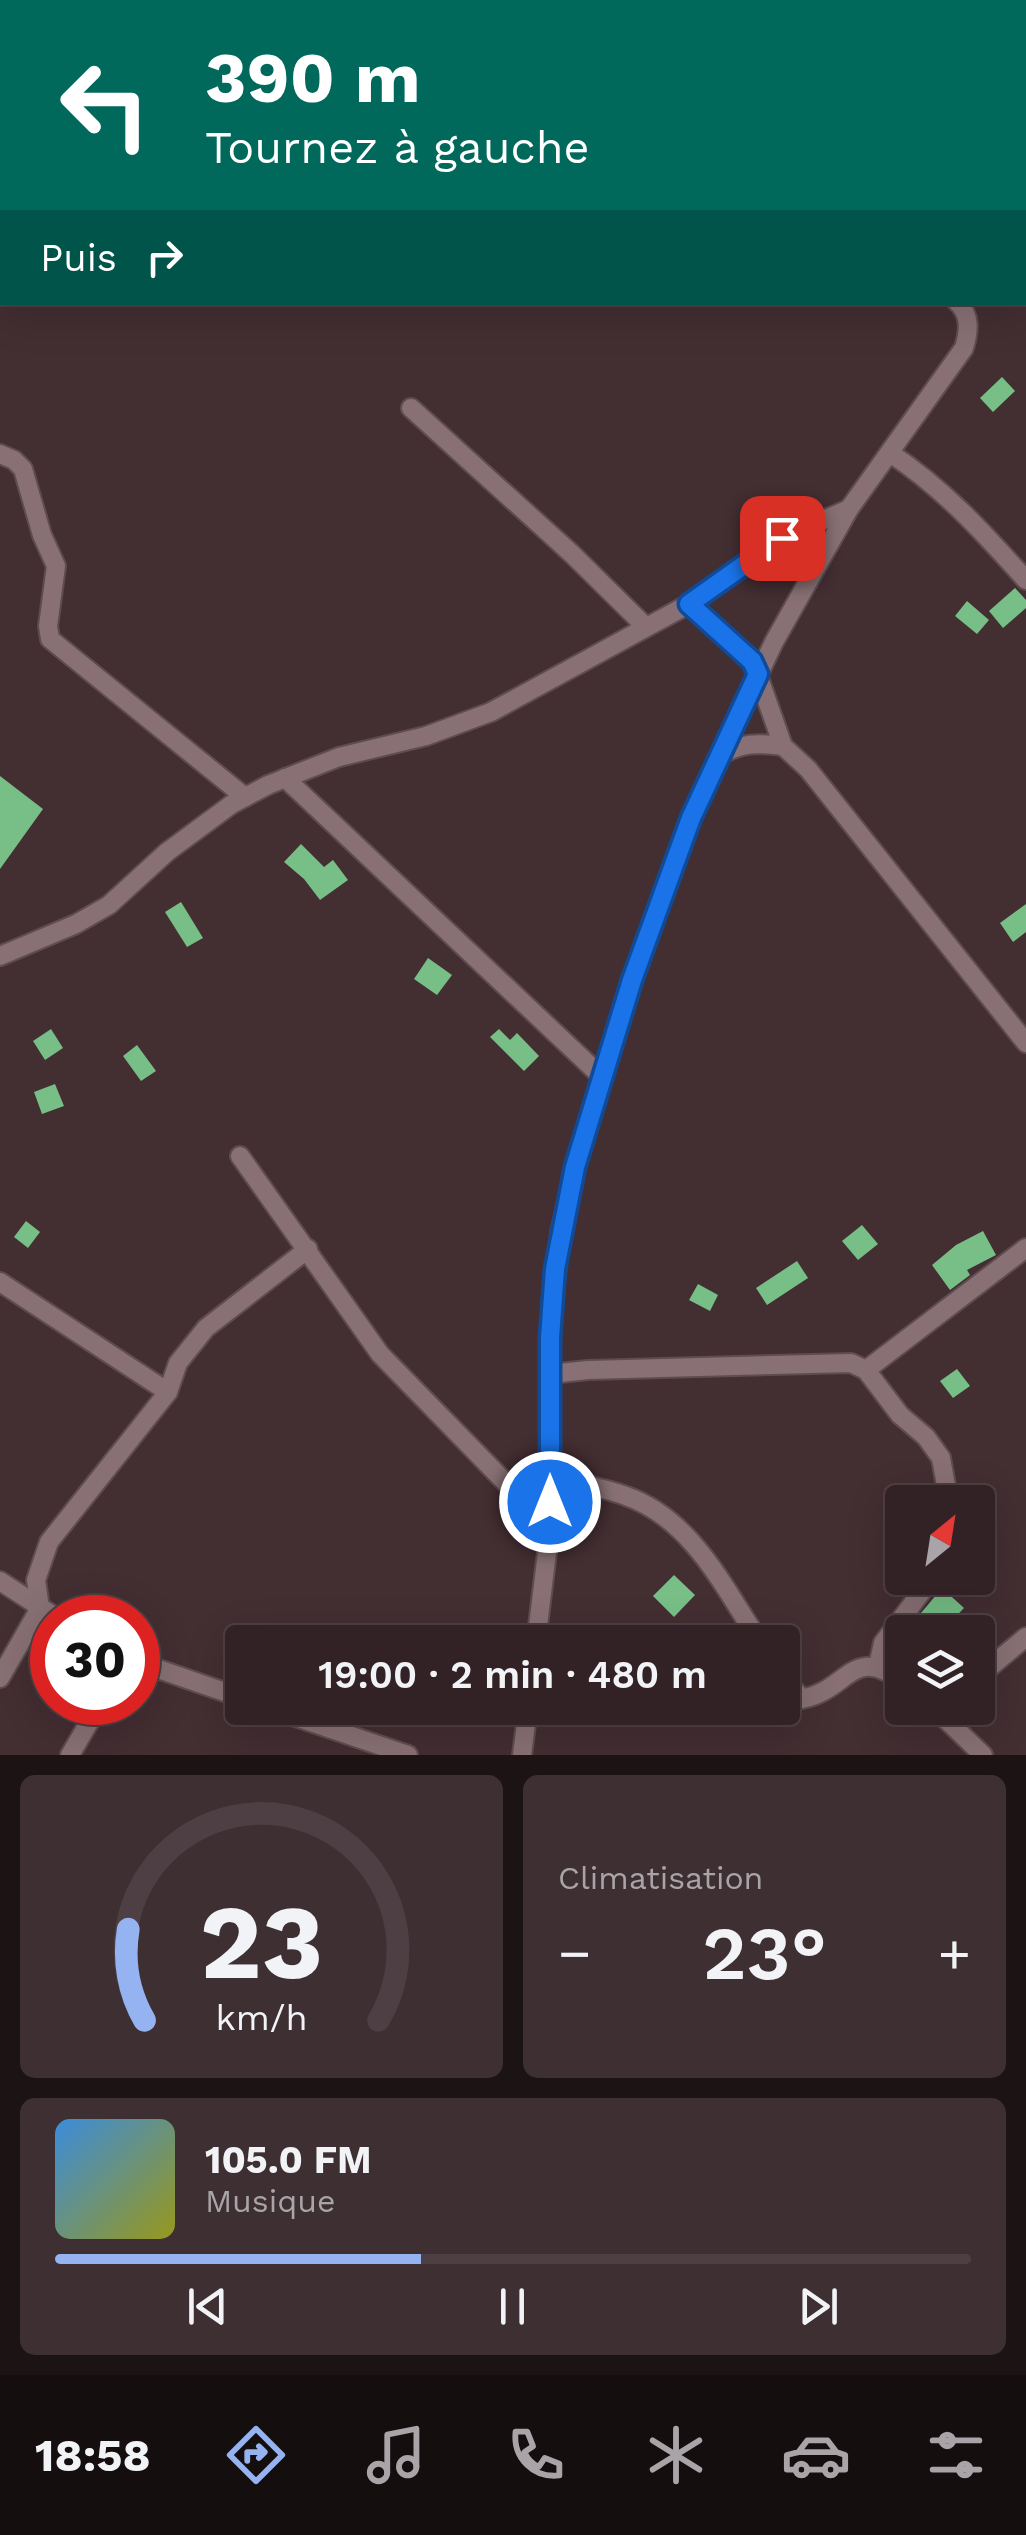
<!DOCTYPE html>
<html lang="fr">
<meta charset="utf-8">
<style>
body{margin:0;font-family:"Work Sans",sans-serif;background:#3d2f32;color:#f1f3f6;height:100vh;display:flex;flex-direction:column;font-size:38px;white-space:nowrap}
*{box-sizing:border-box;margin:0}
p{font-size:32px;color:#a8a4a7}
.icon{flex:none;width:55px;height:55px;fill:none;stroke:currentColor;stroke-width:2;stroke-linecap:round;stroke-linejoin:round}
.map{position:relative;height:1755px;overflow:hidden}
.details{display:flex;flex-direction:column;gap:20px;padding:20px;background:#1c1315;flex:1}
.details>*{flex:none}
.hud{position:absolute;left:0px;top:0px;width:1028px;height:305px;box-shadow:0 10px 40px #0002,0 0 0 2px #4d3f43;background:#00695c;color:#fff;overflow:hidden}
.needle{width:65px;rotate:30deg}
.controls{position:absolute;left:885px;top:1485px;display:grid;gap:20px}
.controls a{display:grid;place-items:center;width:110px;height:110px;border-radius:10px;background:#322226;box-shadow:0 10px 40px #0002,0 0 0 2px #4d3f43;font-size:50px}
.speed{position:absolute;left:30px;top:1595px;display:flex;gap:20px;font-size:50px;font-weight:700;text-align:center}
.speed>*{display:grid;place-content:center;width:130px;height:130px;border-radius:50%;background:#322226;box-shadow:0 10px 40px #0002,0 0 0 2px #4d3f43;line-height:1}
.speed .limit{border:15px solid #d22;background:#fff;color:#111}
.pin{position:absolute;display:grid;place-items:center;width:85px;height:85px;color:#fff;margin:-42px;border-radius:20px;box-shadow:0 5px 15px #0006}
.me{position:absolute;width:110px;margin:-55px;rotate:0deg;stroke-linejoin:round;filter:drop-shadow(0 0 8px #0008)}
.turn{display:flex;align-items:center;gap:35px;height:210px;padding:0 40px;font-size:45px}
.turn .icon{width:130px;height:130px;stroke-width:2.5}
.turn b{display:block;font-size:70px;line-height:85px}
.then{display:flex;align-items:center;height:95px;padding:0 40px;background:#0003;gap:20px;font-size:38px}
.big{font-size:75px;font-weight:600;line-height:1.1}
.details .card{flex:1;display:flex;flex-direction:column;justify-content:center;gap:15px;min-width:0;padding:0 35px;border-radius:15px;background:#3d2f32}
.details .dial{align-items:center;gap:0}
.dial svg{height:260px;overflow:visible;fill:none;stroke:#4d3f43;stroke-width:7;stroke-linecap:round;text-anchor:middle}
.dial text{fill:#f1f3f6;stroke:none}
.song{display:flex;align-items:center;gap:30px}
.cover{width:120px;height:120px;border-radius:15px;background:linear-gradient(135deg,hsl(210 70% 55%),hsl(60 70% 35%))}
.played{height:10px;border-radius:5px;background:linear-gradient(90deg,#95b2f1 40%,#4d3f43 40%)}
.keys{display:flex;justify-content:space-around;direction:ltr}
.heat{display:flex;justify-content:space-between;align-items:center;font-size:55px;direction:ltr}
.details .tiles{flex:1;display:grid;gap:20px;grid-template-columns:1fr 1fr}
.card:last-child{grid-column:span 2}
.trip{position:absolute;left:225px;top:1625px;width:575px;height:100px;border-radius:10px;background:#322226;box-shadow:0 10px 40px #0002,0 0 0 2px #4d3f43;font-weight:600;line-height:100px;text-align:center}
.tabs{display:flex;height:160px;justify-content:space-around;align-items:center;background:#140e0f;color:#a8a4a7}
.tabs .icon{width:70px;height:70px}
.tabs .active{color:#95b2f1}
.tabs b{font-size:45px;color:#f1f3f6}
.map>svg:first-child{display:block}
.building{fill:#77bf86}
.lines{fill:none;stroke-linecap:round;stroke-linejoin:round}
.street-casing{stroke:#5e4c50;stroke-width:22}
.street{stroke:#887074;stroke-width:18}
.route-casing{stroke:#114b97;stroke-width:25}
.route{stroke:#1a73e8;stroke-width:18}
</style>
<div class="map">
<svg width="1026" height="1755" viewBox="0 0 1026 1755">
<rect width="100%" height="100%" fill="#432e32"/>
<g class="building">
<polygon points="1002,377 1015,391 993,412 980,398"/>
<polygon points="1015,588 1026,600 1026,608 1003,628 989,611"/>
<polygon points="967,601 989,620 977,634 955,616"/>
<polygon points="0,776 43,809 0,869"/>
<polygon points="301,844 324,867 333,860 348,880 320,900 304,879 284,862"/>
<polygon points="181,902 203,938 187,947 165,912"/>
<polygon points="1026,904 1026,932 1013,942 1000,923"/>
<polygon points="428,958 452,975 437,995 414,979"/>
<polygon points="51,1029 63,1048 45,1060 33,1041"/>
<polygon points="499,1029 510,1040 517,1033 539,1056 524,1071 490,1037"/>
<polygon points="137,1045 156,1071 141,1081 123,1056"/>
<polygon points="55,1084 64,1106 42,1114 34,1092"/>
<polygon points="26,1221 40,1232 28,1248 14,1237"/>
<polygon points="862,1225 878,1244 858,1260 842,1241"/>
<polygon points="983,1231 996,1255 967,1270 970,1275 950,1290 932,1265 956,1245"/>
<polygon points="797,1261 808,1278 767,1305 756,1288"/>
<polygon points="698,1284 718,1295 710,1311 689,1300"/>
<polygon points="957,1369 970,1386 953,1398 940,1381"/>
<polygon points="674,1575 695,1595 674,1617 653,1596"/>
<polygon points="942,1588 964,1608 941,1632 921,1613"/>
</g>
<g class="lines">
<g class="street-casing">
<g id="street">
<polyline points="681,0 683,2"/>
<polyline points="547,2 553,0"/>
<polyline points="897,2 897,0"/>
<polyline points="411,408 572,554 645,626"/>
<path d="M890,453c53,35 94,80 136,127"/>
<polyline points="0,454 14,460 23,469 42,535 56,566 48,626 50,639 245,797"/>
<polyline points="689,604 753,661 783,746 808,769 1026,1043"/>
<path d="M719,756c23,-14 39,-13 64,-10"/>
<polyline points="285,778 603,1078"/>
<polyline points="0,956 76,924 109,905 167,852 232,804 268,785 339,757 426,736 491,712 689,604 782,538 849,509"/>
<polyline points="240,1156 380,1354 550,1528"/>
<polyline points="0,1282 168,1392"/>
<polyline points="866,1370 1026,1248"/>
<polyline points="550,1374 588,1370 851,1363 866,1370 900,1415 926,1437 941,1458 949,1502"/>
<path d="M550,1477c25,6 52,10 76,19 66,23 98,92 134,146"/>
<polyline points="0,1581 57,1618"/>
<path d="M536,1642l14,-114v-190l10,-105 15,-66 57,-187 59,-162 83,-176 75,-133 115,-161c5,-17 7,-33 -7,-46"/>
<polyline points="138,1662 242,1698"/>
<polyline points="878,1666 883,1643 932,1578"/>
<path d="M782,1676l20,23c47,-9 50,-56 100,-17"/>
<polyline points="978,1677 1026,1637"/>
<polyline points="0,1678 40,1608 36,1580 49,1542 168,1392 178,1363 206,1328 308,1249"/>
<polyline points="269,1708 408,1755"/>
<polyline points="934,1708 983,1755"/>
<polyline points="70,1755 101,1702"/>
<polyline points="522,1755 528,1708"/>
</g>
</g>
<use href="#street" class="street"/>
</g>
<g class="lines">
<g class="route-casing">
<polyline id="route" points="550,1502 550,1338 555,1269 575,1167 632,980 691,818 758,674 752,661 689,604 782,538"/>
</g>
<use href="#route" class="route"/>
</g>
</svg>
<div class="controls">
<a><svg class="needle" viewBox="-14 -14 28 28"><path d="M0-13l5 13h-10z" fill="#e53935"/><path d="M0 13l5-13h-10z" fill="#a8a4a7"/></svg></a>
<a><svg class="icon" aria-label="layers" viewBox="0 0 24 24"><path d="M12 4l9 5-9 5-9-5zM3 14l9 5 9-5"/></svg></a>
</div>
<div class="speed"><div class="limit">30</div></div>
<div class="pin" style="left:782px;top:538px;background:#d93025"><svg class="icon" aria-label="arrive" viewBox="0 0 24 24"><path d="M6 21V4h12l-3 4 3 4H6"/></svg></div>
<svg class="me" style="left:550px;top:1502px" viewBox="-20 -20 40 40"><circle r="17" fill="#1a73e8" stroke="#fff" stroke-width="3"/><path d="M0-11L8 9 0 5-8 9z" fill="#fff"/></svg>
<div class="trip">19:00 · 2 min · 480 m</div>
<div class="hud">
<div class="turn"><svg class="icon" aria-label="left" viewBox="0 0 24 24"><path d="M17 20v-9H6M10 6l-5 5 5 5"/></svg><div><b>390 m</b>Tournez à gauche</div></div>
<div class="then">Puis<svg class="icon" aria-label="right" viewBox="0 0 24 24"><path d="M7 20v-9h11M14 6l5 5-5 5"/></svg></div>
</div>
</div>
<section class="details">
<div class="tiles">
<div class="card dial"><svg viewBox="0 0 100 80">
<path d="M14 69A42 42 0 1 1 86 69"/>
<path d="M14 69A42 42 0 0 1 9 41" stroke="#95b2f1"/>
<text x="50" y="56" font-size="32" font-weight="700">23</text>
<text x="50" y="72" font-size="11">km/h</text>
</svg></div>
<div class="card"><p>Climatisation</p>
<div class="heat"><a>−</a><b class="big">23°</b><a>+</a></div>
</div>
<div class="card">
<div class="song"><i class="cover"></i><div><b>105.0 FM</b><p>Musique</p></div></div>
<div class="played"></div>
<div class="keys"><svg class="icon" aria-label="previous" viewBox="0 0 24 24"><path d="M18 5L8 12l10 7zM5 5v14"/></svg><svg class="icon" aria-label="pause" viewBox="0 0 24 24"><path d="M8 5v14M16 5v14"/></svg><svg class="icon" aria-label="next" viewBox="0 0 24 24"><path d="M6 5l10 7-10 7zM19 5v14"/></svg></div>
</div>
</div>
</section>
<nav class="tabs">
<b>18:58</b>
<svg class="icon active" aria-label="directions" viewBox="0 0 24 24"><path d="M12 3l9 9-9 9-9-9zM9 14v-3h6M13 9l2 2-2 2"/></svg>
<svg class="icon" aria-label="music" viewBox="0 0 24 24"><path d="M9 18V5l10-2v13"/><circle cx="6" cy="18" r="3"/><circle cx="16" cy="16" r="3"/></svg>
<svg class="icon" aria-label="phone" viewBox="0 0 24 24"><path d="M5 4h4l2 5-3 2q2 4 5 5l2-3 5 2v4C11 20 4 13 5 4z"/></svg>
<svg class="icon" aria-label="climate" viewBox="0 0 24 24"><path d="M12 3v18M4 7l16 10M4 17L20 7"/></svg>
<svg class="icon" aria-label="car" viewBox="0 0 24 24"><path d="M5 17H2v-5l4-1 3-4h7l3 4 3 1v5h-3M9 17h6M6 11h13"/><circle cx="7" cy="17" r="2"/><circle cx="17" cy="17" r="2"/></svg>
<svg class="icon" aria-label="filters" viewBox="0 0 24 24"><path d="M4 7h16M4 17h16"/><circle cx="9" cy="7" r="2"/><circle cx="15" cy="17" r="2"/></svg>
</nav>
